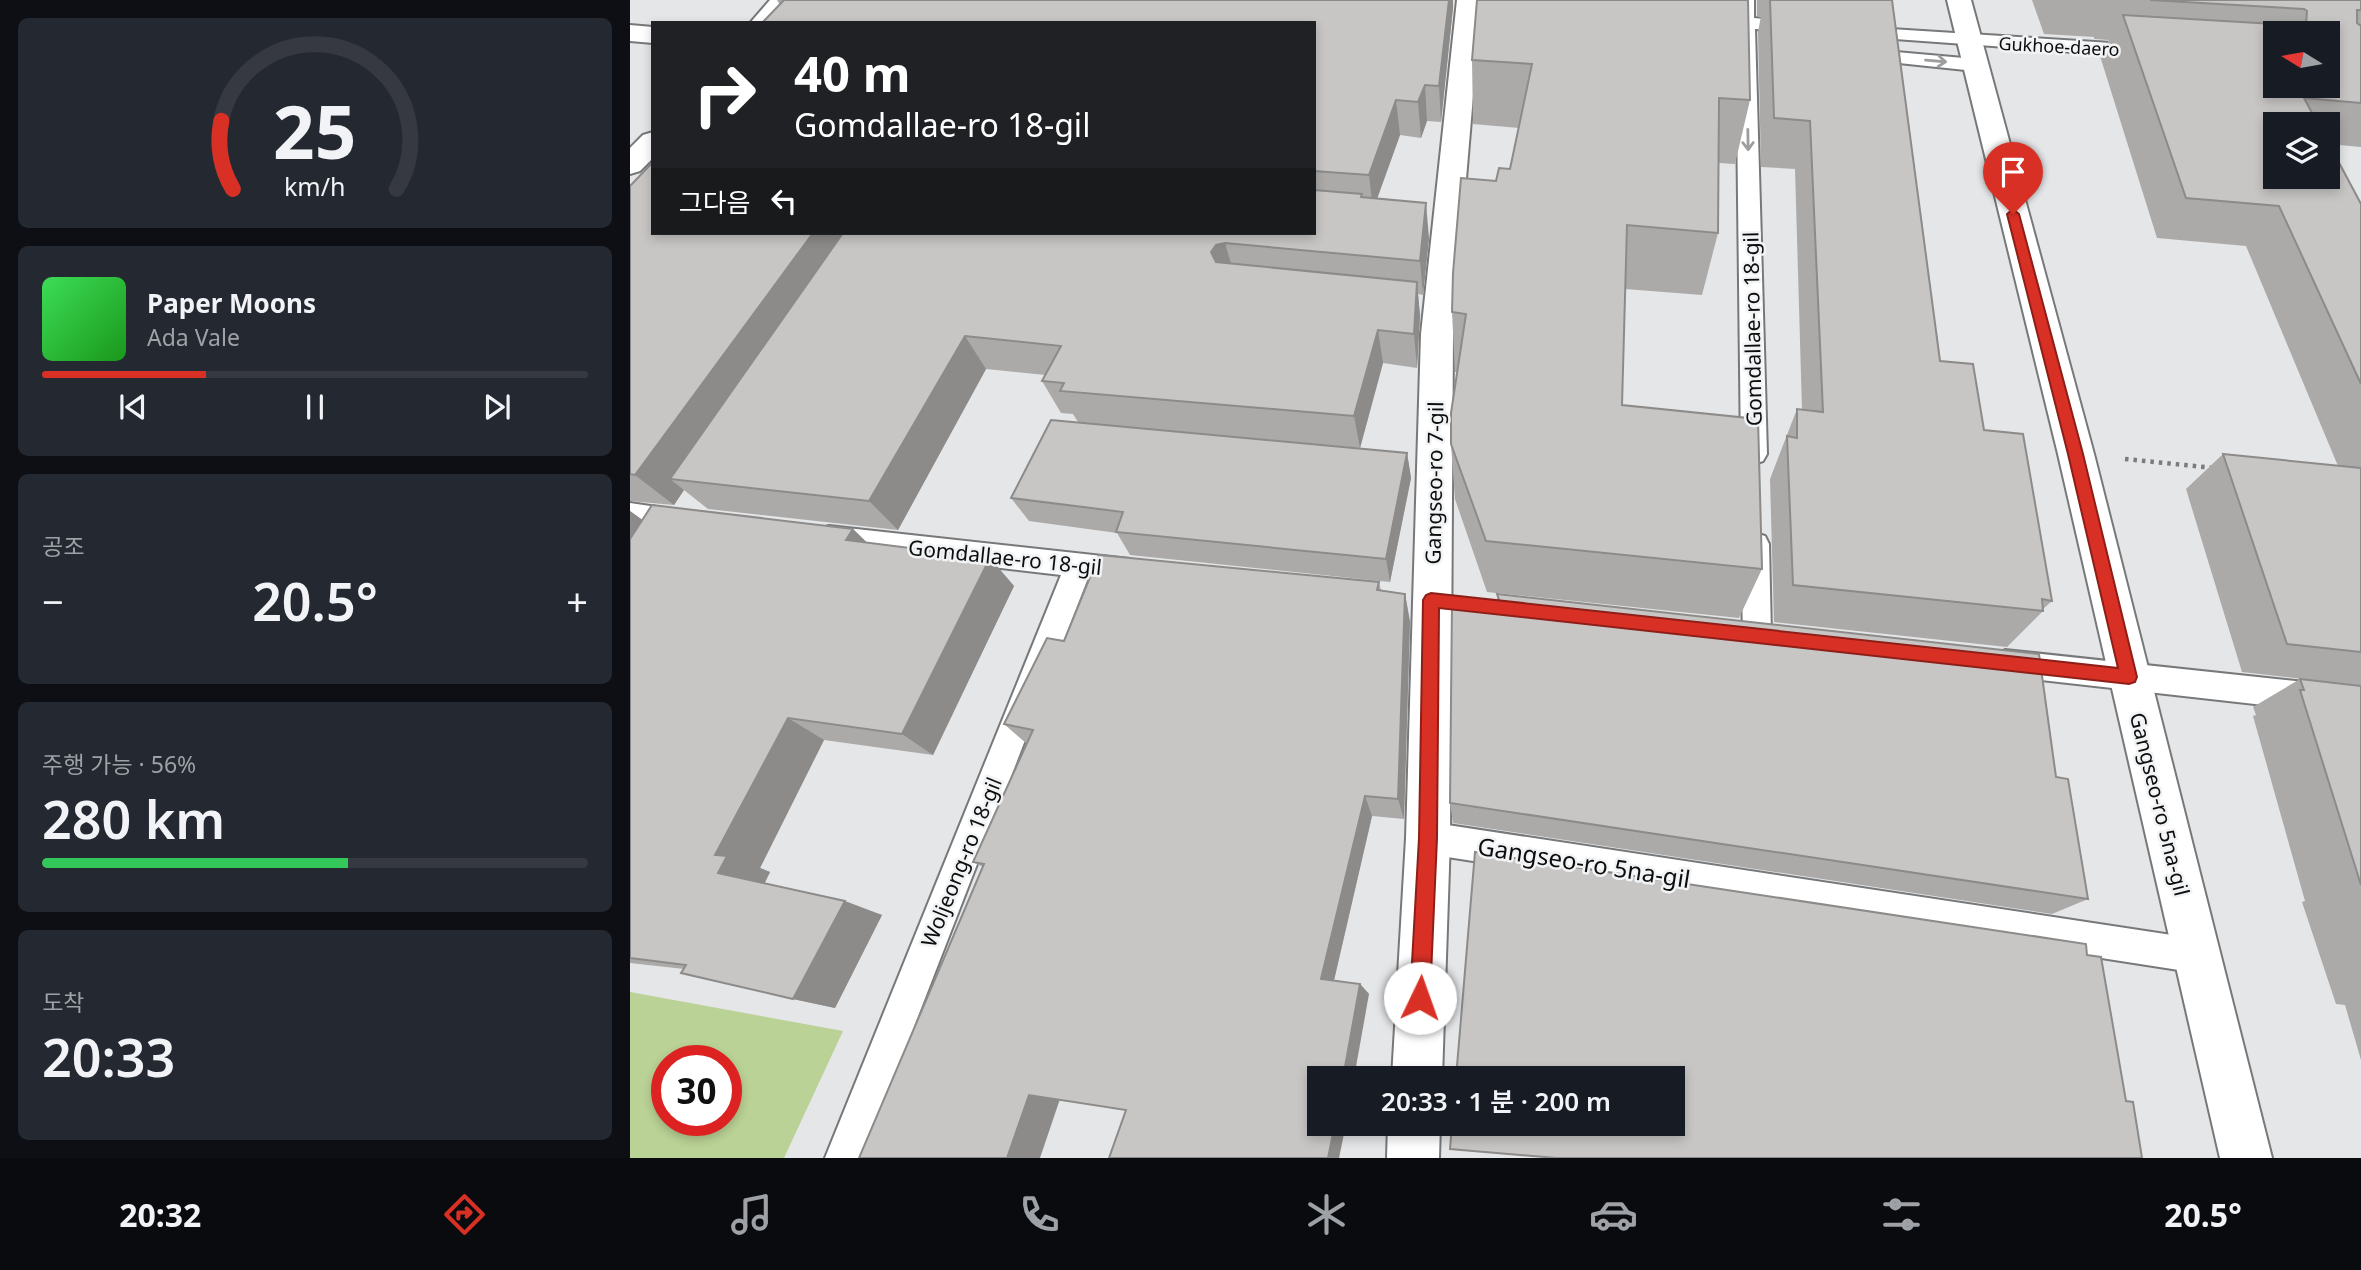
<!DOCTYPE html>
<html lang="ko">
<meta charset="utf-8">
<style>
body{margin:0;font-family:"Noto Sans","Noto Sans KR",sans-serif;background:#242831;color:#f1f3f6;height:100vh;display:flex;flex-direction:column;font-size:26px;white-space:nowrap}
*{box-sizing:border-box;margin:0}
p{font-size:23px;color:#9ea1a6}
.icon{flex:none;width:38px;height:38px;fill:none;stroke:currentColor;stroke-width:2;stroke-linecap:round;stroke-linejoin:round}
.map{position:relative;flex:1;overflow:hidden}
.panel{display:flex;flex-direction:column;gap:18px;padding:18px;background:#0d0f14;width:630px}
.panel>*{flex:none}
.top-card{position:absolute;left:21px;top:21px;width:665px;height:214px;border-radius:0px;box-shadow:0 4px 10px #0003;background:#202124;color:#fff;overflow:hidden}
.needle{width:46px;rotate:281deg}
.tools{position:absolute;left:1633px;top:21px;display:grid;gap:14px}
.tools a{display:grid;place-items:center;width:77px;height:77px;border-radius:0px;background:#171b24;box-shadow:0 4px 10px #0003;font-size:35px}
.speed{position:absolute;left:21px;top:1045px;display:flex;gap:14px;font-size:35px;font-weight:700;text-align:center}
.speed>*{display:grid;place-content:center;width:91px;height:91px;border-radius:50%;background:#171b24;box-shadow:0 4px 10px #0003;line-height:1}
.speed .limit{border:10px solid #d22;background:#fff;color:#111}
.pin{position:absolute;display:grid;place-items:center;width:60px;height:60px;color:#fff;margin:-72px -30px;border-radius:50% 50% 50% 0;rotate:-45deg;box-shadow:0 0 7px #0007}
.pin .icon{rotate:45deg}
.me{position:absolute;width:77px;margin:-38px;rotate:3deg;stroke-linejoin:round;filter:drop-shadow(0 0 5px #0008)}
.turn{display:flex;align-items:center;gap:24px;height:147px;padding:0 28px;font-size:32px}
.turn .icon{width:91px;height:91px;stroke-width:2.5}
.turn b{display:block;font-size:49px;line-height:60px}
.then{display:flex;align-items:center;height:66px;padding:0 28px;background:#0003;gap:14px;font-size:26px}
.big{font-size:52px;font-weight:600;line-height:1.1}
.panel .widget{flex:1;display:flex;flex-direction:column;justify-content:center;gap:10px;min-width:0;padding:0 24px;border-radius:10px;background:#242831}
.panel .dial{align-items:center;gap:0}
.dial svg{height:182px;overflow:visible;fill:none;stroke:#363941;stroke-width:7;stroke-linecap:round;text-anchor:middle}
.dial text{fill:#f1f3f6;stroke:none}
.song{display:flex;align-items:center;gap:21px}
.cover{width:84px;height:84px;border-radius:10px;background:linear-gradient(135deg,hsl(130 70% 55%),hsl(120 70% 35%))}
.played{height:7px;border-radius:4px;background:linear-gradient(90deg,#d93025 30%,#363941 30%)}
.keys{display:flex;justify-content:space-around;direction:ltr}
.heat{display:flex;justify-content:space-between;align-items:center;font-size:38px;direction:ltr}
.charge{height:10px;border-radius:5px;background:linear-gradient(90deg,#34c759 56%,#363941 0)}
.trip{position:absolute;left:677px;top:1066px;width:378px;height:70px;border-radius:0px;background:#171b24;box-shadow:0 4px 10px #0003;font-weight:600;line-height:70px;text-align:center}
.dock{display:flex;height:112px;justify-content:space-around;align-items:center;background:#090b0e;color:#9ea1a6}
.dock .icon{width:49px;height:49px}
.dock .selected{color:#d93025}
.dock b{font-size:32px;color:#f1f3f6}
main{display:flex;flex:1;min-height:0}
.map>svg:first-child{display:block}
.green{fill:#bad295;fill-rule:evenodd}
.lines{fill:none;stroke-linecap:round;stroke-linejoin:round}
.service-casing{stroke:#77787a;stroke-width:4}
.minor-casing{stroke:#77787a;stroke-width:4}
.tertiary-casing{stroke:#77787a;stroke-width:4}
.path{stroke:#7a7b7c;stroke-width:4.5;stroke-dasharray:3.5 5;stroke-linecap:butt}
.service{fill:#fff;fill-rule:evenodd}
.minor{fill:#fff;fill-rule:evenodd}
.tertiary{fill:#fff;fill-rule:evenodd}
.wall{fill:#acaaa9;fill-rule:evenodd}
.shaded-wall{fill:#8c8b8a}
.building{fill:#c8c6c5;stroke:#8c8b8a;stroke-width:2}
.oneway{stroke:#9e9e9e}
.route{fill:#d93025;stroke:#8d1f18;stroke-width:2}
.labels{text-anchor:middle;dominant-baseline:central;stroke-width:5;stroke-linejoin:round;paint-order:stroke}
.far-street-label{font-size:18px;fill:#0c0d0d;stroke:#f2f3f5}
.street-label{font-size:21px;fill:#0c0d0d;stroke:#f2f3f5}
.near-street-label{font-size:24px;fill:#0c0d0d;stroke:#f2f3f5}
</style>
<main>
<section class="panel">
<div class="widget dial"><svg viewBox="0 0 100 80">
<path d="M14 69A42 42 0 1 1 86 69"/>
<path d="M14 69A42 42 0 0 1 9 39" stroke="#d93025"/>
<text x="50" y="56" font-size="32" font-weight="700">25</text>
<text x="50" y="72" font-size="11">km/h</text>
</svg></div>
<div class="widget">
<div class="song"><i class="cover"></i><div><b>Paper Moons</b><p>Ada Vale</p></div></div>
<div class="played"></div>
<div class="keys"><svg class="icon" aria-label="previous" viewBox="0 0 24 24"><path d="M18 5L8 12l10 7zM5 5v14"/></svg><svg class="icon" aria-label="pause" viewBox="0 0 24 24"><path d="M8 5v14M16 5v14"/></svg><svg class="icon" aria-label="next" viewBox="0 0 24 24"><path d="M6 5l10 7-10 7zM19 5v14"/></svg></div>
</div>
<div class="widget"><p>공조</p>
<div class="heat"><a>−</a><b class="big">20.5°</b><a>+</a></div>
</div>
<div class="widget"><p>주행 가능 · 56%</p><b class="big">280 km</b><div class="charge"></div></div>
<div class="widget"><p>도착</p><b class="big">20:33</b></div>
</section>
<div class="map">
<svg width="1731" height="1158" viewBox="0 0 1731 1158">
<rect width="100%" height="100%" fill="#e5e6e8"/>
<path class="green" d="M0,992l213,39 -59,127h-154zM37,1060h59v60h-59z"/>
<g class="lines">
<g class="service-casing">
<g id="service">
<polygon points="1106,0 1124,0 1124,18 1167,22 1176,27 1167,32 1125,29 1137,454 1133,461 1124,464 1115,461 1111,454 1106,27 1082,25 1073,20 1082,15 1106,17"/>
<polygon points="1229,27 1513,45 1522,51 1513,57 1223,36 1220,32"/>
<polygon points="1266,52 1345,59 1354,65 1345,71 1259,62 1257,58 1259,54"/>
<polygon points="0,503 61,512 64,520 61,528 51,531 0,525"/>
<polygon points="199,526 500,559 510,563 514,571 510,579 500,583 458,578 233,1158 195,1158 431,575 199,548 189,545 185,537 189,529"/>
<polygon points="1125,533 1135,536 1139,544 1141,635 1137,644 1127,648 1117,644 1113,635 1111,544 1115,536"/>
<polygon points="1375,650 1731,688 1731,716 1375,676 1365,672 1360,663 1365,654"/>
<polygon points="798,822 1568,939 1580,944 1585,956 1580,968 1568,973 798,854 786,850 782,838 786,826"/>
</g>
</g>
<g class="minor-casing">
<g id="minor">
<polygon points="827,0 851,0 823,334 820,838 812,1078 762,1078 776,838 791,334"/>
<polygon points="0,25 23,27 23,43 0,41"/>
<polygon points="758,1124 810,1124 809,1158 757,1158"/>
</g>
</g>
<g class="tertiary-casing">
<g id="tertiary">
<polygon points="140,0 165,0 146,23 120,23"/>
<polygon points="1317,0 1341,0 1464,454 1642,1158 1590,1158 1428,454"/>
<polygon points="23,132 23,158 10,171 0,174 0,148 13,135"/>
</g>
</g>
<polyline class="path" points="1495,459 1584,468"/>
<use href="#service" class="service"/>
<use href="#minor" class="minor"/>
<use href="#tertiary" class="tertiary"/>
</g>
<g class="wall">
<polygon points="147,0 823,0 823,8 811,122 797,121 791,138 770,135 747,199 799,238 793,295 788,294 790,316 787,368 753,363 730,448 531,430 777,453 781,478 760,582 500,555 487,533 399,521 381,498 448,422 443,414 431,413 412,381 415,375 356,369 268,530 78,509 54,490 44,505 0,501 0,186 23,233 684,233 684,23 150,5"/>
<polygon points="847,0 1120,100 1105,164 1089,163 1088,233 1072,295 995,289 992,405 1132,569 1109,618 857,592 825,499 821,444 827,372 825,372 822,312 866,181 880,169 889,128 843,124 842,60"/>
<polygon points="1127,0 1262,0 1310,361 1354,430 1422,601 1413,609 1413,611 1377,647 1144,622 1140,479 1167,409 1172,410 1165,169 1131,167 1128,32 1131,16 1127,16"/>
<path d="M1402,0h329v147l-32,-3 32,60v856l-16,-55 -9,-1 -34,-102 3,-1 -52,-185 3,-1 -3,-8 47,-28 56,6 -114,-13 -56,-183 37,-35 115,12 -92,-220 -89,-8 -57,-182 9,-16 -15,-1v-2l-50,-3zM1645,33h53v53h-53zM1645,124h53v53z"/>
<polygon points="0,511 12,520 223,529 236,542 360,558 384,586 303,755 194,740 130,868 140,872 134,883 252,915 205,1008 163,999 54,969 0,963"/>
<polygon points="749,582 751,590 775,594 780,622 774,819 742,816 704,980 730,984 739,994 496,1110 429,1100 353,867 343,862 397,744 374,724 434,641"/>
<polygon points="867,594 1426,777 1458,899 1422,914 823,823 820,803 867,607"/>
</g>
<g class="shaded-wall">
<polygon points="819,0 823,0 823,8 811,122 809,86"/>
<polygon points="795,85 797,121 791,138 788,102"/>
<polygon points="766,100 770,135 743,210 739,175"/>
<polygon points="796,203 799,238 793,295 790,261"/>
<polygon points="183,233 233,233 40,479 54,490 44,505 5,475"/>
<polygon points="595,243 605,277 596,279 581,252 586,245"/>
<polygon points="787,282 790,316 787,368 784,334"/>
<polygon points="748,330 753,363 730,448 724,416"/>
<polygon points="335,336 356,369 268,530 239,501"/>
<polygon points="777,453 781,478 760,582 756,559"/>
<polygon points="0,511 28,531 0,575"/>
<polygon points="223,529 253,558 216,540"/>
<polygon points="360,558 384,586 303,755 272,734"/>
<polygon points="775,594 780,622 774,819 768,799"/>
<polygon points="158,718 194,740 130,868 140,872 132,889 88,873 85,855"/>
<polygon points="735,796 742,816 702,989 691,979"/>
<polygon points="215,901 252,915 205,1008 163,999"/>
<polygon points="730,984 739,994 724,1078 713,1078"/>
<polygon points="399,1095 430,1099 410,1158 377,1158"/>
<polygon points="705,1124 716,1124 709,1158 698,1158"/>
</g>
<g class="building">
<polygon points="154,0 819,0 809,86 795,85 788,102 766,100 739,175 684,171 684,23 132,23"/>
<polygon points="847,0 1118,0 1120,100 1089,98 1088,233 997,225 992,405 1128,419 1132,569 856,541 821,444 821,413 836,314 822,312 823,273 831,178 866,181 869,168 880,169 902,64 842,60"/>
<polygon points="1140,0 1262,0 1310,361 1343,364 1354,430 1393,434 1422,601 1412,599 1413,611 1163,585 1157,436 1167,438 1167,409 1193,412 1180,121 1144,118"/>
<polygon points="1520,0 1731,0 1731,10 1727,10 1727,23 1731,26 1731,103 1674,98 1688,124 1645,124 1645,177 1698,177 1698,142 1731,204 1731,384 1649,206 1556,198 1493,15 1644,24 1649,33 1645,33 1645,86 1700,86 1702,82 1698,74 1698,33 1673,33 1669,25 1676,25 1677,11 1674,9"/>
<polygon points="23,162 23,233 183,233 5,475 0,474 0,186"/>
<polygon points="684,190 732,194 731,197 796,203 790,261 595,243 586,245 581,252 586,262 787,282 784,334 748,330 724,416 430,391 434,383 412,381 431,346 335,336 239,501 40,479 213,233 684,233"/>
<polygon points="421,420 777,453 756,559 486,532 493,512 381,498"/>
<polygon points="1593,454 1731,468 1731,652 1657,644"/>
<polygon points="22,505 223,529 216,540 360,558 272,734 158,718 85,855 97,856 88,873 215,901 163,999 51,973 56,965 0,958 0,539"/>
<polygon points="469,555 749,582 747,590 775,594 768,799 735,796 691,979 730,984 713,1078 690,1078 690,1124 705,1124 698,1158 479,1158 496,1110 399,1095 377,1158 229,1158 354,864 343,862 403,730 374,724 417,638 434,641"/>
<polygon points="867,594 1409,654 1426,777 1438,779 1458,899 820,803 822,601 872,608"/>
<polygon points="1670,679 1731,686 1731,885 1670,690 1674,690"/>
<polygon points="845,852 1456,944 1457,955 1471,957 1496,1101 1503,1102 1512,1158 926,1158 820,1149 822,1124 1043,1124 1043,1078 826,1078"/>
</g>
<defs><path id="oneway-shaft" d="M-6 0H5M1.5-3L5.5 0L1.5 3" fill="none" stroke-width="1.6" stroke-linecap="round" stroke-linejoin="round" transform="scale(1.75)"/></defs>
<g class="oneway">
<use href="#oneway-shaft" transform="translate(1306 61) rotate(5)"/>
<use href="#oneway-shaft" transform="translate(1118 140) rotate(89)"/>
</g>
<polygon class="route" points="1383,209 1389,214 1453,454 1507,677 1505,682 1499,684 809,608 807,838 800,998 797,1005 790,1008 783,1005 780,998 789,838 793,600 796,595 801,593 1488,668 1438,454 1377,214"/>
<g class="labels">
<g class="far-street-label">
<text transform="translate(1429 46) rotate(3)">Gukhoe-daero</text>
</g>
<g class="street-label">
<text transform="translate(1122 329) rotate(-91)">Gomdallae-ro 18-gil</text>
<text transform="translate(804 483) rotate(-89)">Gangseo-ro 7-gil</text>
<text transform="translate(375 557) rotate(6)">Gomdallae-ro 18-gil</text>
<text transform="translate(1530 804) rotate(76)">Gangseo-ro 5na-gil</text>
<text transform="translate(331 862) rotate(-68)">Woljeong-ro 18-gil</text>
</g>
<g class="near-street-label">
<text transform="translate(954 862) rotate(9)">Gangseo-ro 5na-gil</text>
</g>
</g>
</svg>
<div class="tools">
<a><svg class="needle" viewBox="-14 -14 28 28"><path d="M0-13l5 13h-10z" fill="#e53935"/><path d="M0 13l5-13h-10z" fill="#9ea1a6"/></svg></a>
<a><svg class="icon" aria-label="layers" viewBox="0 0 24 24"><path d="M12 4l9 5-9 5-9-5zM3 14l9 5 9-5"/></svg></a>
</div>
<div class="speed"><div class="limit">30</div></div>
<div class="pin" style="left:1383px;top:214px;background:#d93025"><svg class="icon" aria-label="arrive" viewBox="0 0 24 24"><path d="M6 21V4h12l-3 4 3 4H6"/></svg></div>
<svg class="me" style="left:790px;top:998px" viewBox="-20 -20 40 40"><circle r="19" fill="#fff"/><path d="M0-13L10 11 0 6-10 11z" fill="#d93025"/></svg>
<div class="trip">20:33 · 1 분 · 200 m</div>
<div class="top-card">
<div class="turn"><svg class="icon" aria-label="right" viewBox="0 0 24 24"><path d="M7 20v-9h11M14 6l5 5-5 5"/></svg><div><b>40 m</b>Gomdallae-ro 18-gil</div></div>
<div class="then">그다음<svg class="icon" aria-label="left" viewBox="0 0 24 24"><path d="M17 20v-9H6M10 6l-5 5 5 5"/></svg></div>
</div>
</div>
</main>
<nav class="dock">
<b>20:32</b>
<svg class="icon selected" aria-label="directions" viewBox="0 0 24 24"><path d="M12 3l9 9-9 9-9-9zM9 14v-3h6M13 9l2 2-2 2"/></svg>
<svg class="icon" aria-label="music" viewBox="0 0 24 24"><path d="M9 18V5l10-2v13"/><circle cx="6" cy="18" r="3"/><circle cx="16" cy="16" r="3"/></svg>
<svg class="icon" aria-label="phone" viewBox="0 0 24 24"><path d="M5 4h4l2 5-3 2q2 4 5 5l2-3 5 2v4C11 20 4 13 5 4z"/></svg>
<svg class="icon" aria-label="climate" viewBox="0 0 24 24"><path d="M12 3v18M4 7l16 10M4 17L20 7"/></svg>
<svg class="icon" aria-label="car" viewBox="0 0 24 24"><path d="M5 17H2v-5l4-1 3-4h7l3 4 3 1v5h-3M9 17h6M6 11h13"/><circle cx="7" cy="17" r="2"/><circle cx="17" cy="17" r="2"/></svg>
<svg class="icon" aria-label="filters" viewBox="0 0 24 24"><path d="M4 7h16M4 17h16"/><circle cx="9" cy="7" r="2"/><circle cx="15" cy="17" r="2"/></svg>
<b>20.5°</b>
</nav>
